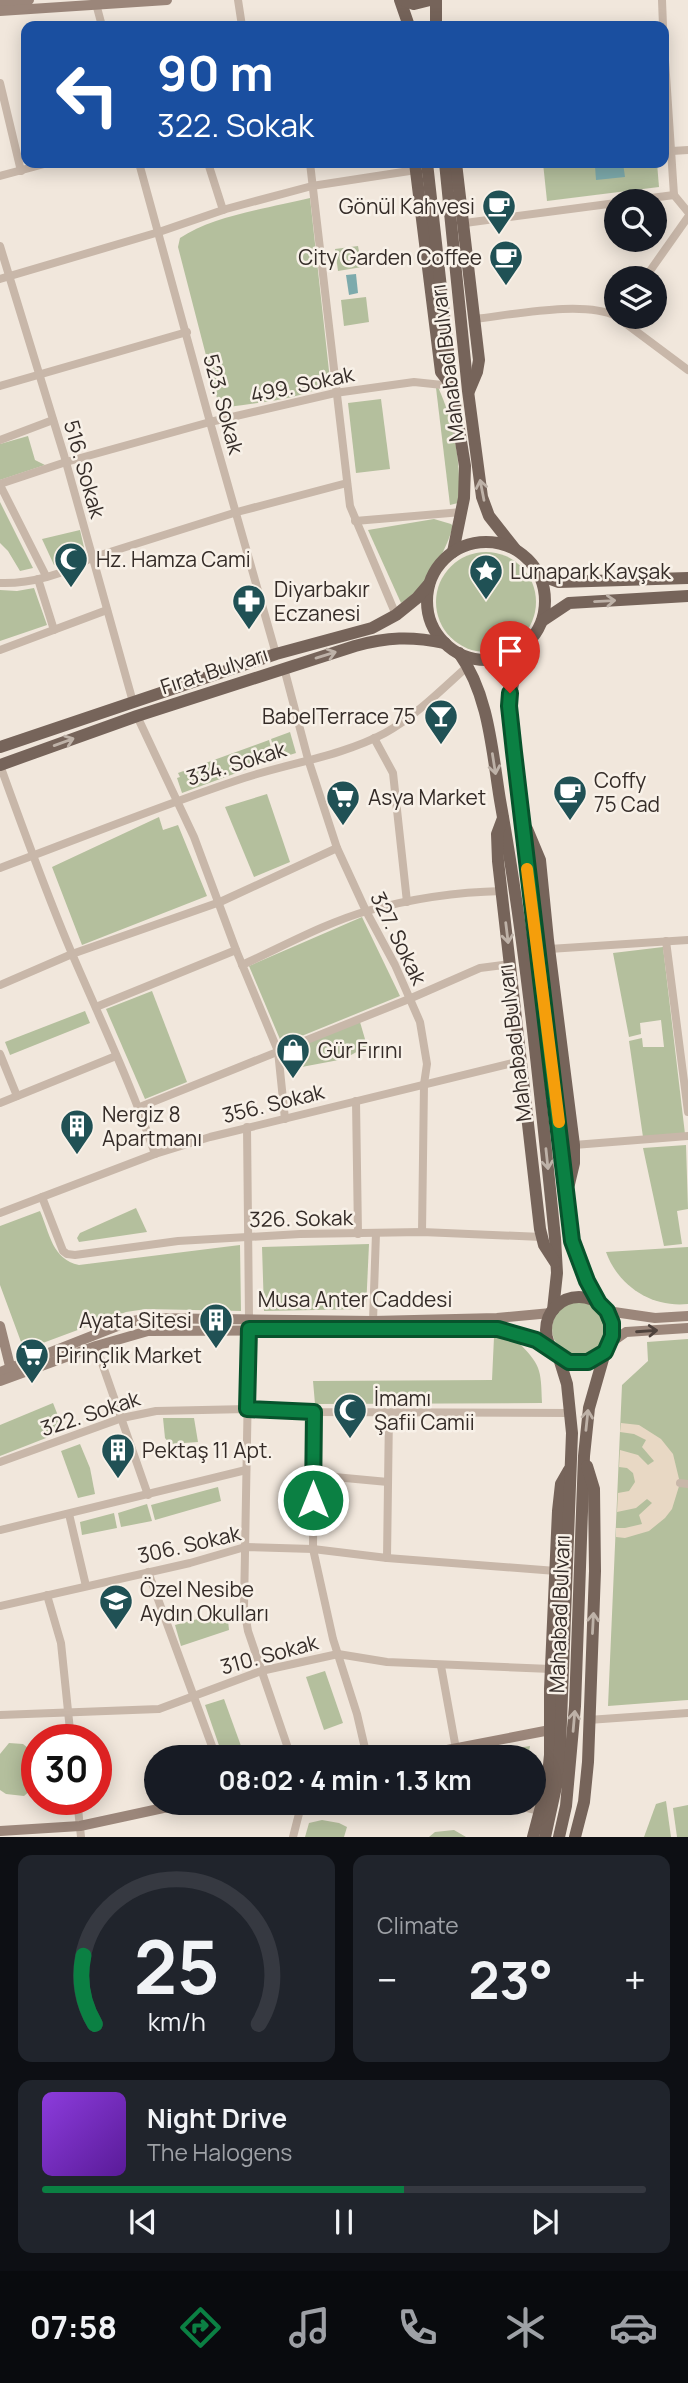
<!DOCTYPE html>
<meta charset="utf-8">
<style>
body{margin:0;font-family:Manrope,sans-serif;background:#20242c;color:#f1f3f6;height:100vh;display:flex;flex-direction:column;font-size:26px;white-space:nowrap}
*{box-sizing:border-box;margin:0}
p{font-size:23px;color:#9ea1a6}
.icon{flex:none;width:38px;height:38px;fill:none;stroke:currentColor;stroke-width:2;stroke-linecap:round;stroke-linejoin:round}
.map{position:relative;height:1837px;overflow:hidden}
.details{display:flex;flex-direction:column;gap:18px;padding:18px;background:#0d0f14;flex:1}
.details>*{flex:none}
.guide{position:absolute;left:21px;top:21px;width:648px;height:147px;border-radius:14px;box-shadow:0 4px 18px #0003;background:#1a4fa0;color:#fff;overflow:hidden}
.controls{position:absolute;left:604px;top:189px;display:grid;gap:14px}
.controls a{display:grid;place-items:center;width:63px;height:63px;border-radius:50%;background:#171b24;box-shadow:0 4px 18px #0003;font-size:35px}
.speed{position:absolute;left:21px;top:1724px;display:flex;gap:14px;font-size:35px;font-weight:700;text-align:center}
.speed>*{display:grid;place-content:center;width:91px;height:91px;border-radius:50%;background:#171b24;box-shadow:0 4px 18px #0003;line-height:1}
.speed .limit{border:10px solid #d22;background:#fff;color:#111}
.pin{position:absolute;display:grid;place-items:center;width:60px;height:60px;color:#fff;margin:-72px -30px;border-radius:50% 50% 50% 0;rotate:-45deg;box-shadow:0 0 7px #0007}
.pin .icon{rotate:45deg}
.me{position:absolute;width:77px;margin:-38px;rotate:0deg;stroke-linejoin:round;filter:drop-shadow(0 0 5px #0008)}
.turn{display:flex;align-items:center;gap:24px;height:147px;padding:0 21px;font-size:32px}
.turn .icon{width:91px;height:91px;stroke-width:2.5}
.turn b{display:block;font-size:49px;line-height:60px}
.big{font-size:52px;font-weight:700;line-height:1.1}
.details .widget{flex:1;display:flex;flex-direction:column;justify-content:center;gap:10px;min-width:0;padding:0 24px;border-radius:14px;background:#20242c}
.details .dial{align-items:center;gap:0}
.dial svg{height:182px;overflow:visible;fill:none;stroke:#363941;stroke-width:7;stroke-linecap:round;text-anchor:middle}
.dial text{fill:#f1f3f6;stroke:none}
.song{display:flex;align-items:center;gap:21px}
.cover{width:84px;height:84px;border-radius:10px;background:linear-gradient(135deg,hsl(270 70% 55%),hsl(270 70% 35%))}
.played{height:7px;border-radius:4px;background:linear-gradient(90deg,#0b8043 60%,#363941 60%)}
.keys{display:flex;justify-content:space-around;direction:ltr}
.heat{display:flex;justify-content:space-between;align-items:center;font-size:38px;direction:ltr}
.details .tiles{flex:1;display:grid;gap:18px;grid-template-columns:1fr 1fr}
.widget:last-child{grid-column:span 2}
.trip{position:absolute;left:144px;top:1745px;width:402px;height:70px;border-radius:35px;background:#171b24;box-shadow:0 4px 18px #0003;font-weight:700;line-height:70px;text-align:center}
.menu{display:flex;height:112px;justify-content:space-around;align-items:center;background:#090b0e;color:#9ea1a6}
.menu .icon{width:49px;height:49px}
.menu .on{color:#0b8043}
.menu b{font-size:32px;color:#f1f3f6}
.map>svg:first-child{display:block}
.green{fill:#b4bf9d}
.plaza{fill:#e8d8c4}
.water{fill:#7daaac}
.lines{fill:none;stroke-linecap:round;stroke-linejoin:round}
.street{stroke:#c8b7a9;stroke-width:8}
.secondary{stroke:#9b867a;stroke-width:10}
.primary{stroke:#76645a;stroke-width:12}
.oneway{stroke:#beb2a8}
.oneway2{stroke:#4e423c}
.route-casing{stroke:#07532c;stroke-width:18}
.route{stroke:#0b8043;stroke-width:12}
.slow{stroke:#f59e0b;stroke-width:12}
.labels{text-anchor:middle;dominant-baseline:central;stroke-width:5;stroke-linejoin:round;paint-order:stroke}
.poi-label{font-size:21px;fill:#352c28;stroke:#f8f1e8;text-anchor:start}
.street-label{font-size:21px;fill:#352c28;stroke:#f8f1e8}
</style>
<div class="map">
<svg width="688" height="1837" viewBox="0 0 688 1837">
<rect width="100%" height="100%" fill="#f1e7dc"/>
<g class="green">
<polygon points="543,163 657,163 659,187 547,201"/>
<path d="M310,198l20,182c-14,18 -76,23 -100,27l-13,-9 -39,-151 2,-9c34,-23 90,-30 130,-40z"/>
<polygon points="358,246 362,267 338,271 335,249"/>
<polygon points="366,297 369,322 344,326 341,300"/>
<path d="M438,387c16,35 24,78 20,116l-8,2 -14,-117z"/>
<polygon points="381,399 390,469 356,473 348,403"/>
<polygon points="28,436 35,460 45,465 0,480 0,444"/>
<polygon points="0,502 33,568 20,571 8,551 0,543"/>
<path d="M434,519l17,5 2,2c-8,28 -27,61 -52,77l-33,-73z"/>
<polygon points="80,530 86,556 54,565 42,539"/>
<circle cx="486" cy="602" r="50"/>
<polygon points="34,588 47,625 0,641 0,590 17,591"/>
<polygon points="290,732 296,753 277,759 271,739"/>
<polygon points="269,740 274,759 182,793 177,778 180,777 178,773"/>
<polygon points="267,794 290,862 254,877 225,807"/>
<polygon points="159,817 163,830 178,825 207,896 82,945 52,867"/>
<polygon points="362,917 400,996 282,1044 249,966"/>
<polygon points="663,947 685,1134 643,1137 629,1041 642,1038 643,1047 664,1047 661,1020 640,1023 641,1034 629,1037 613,953"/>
<polygon points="152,991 187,1082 145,1099 106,1009"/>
<polygon points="85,1011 90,1023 10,1055 5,1042"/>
<polygon points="360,1022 367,1046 344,1059 291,1069 287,1051"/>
<polygon points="686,1145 688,1209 677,1211 682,1244 664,1246 643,1148"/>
<polygon points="136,1208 147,1232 79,1242 77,1238 80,1233"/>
<path d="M40,1211c10,23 12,48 39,54l161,-20 1,66 -95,-2 -20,3 -102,38 -24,-65v-59z"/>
<polygon points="369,1244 366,1309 264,1311 262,1247"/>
<path d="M688,1247v57c-36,4 -70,-18 -82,-52z"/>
<circle cx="579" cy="1329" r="27"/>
<path d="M494,1337l22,3c25,25 25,28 26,63l-227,1 -2,-23 179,-1z"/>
<polygon points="688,1339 688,1700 608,1706 622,1385 648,1361 647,1342"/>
<polygon points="53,1403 64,1431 0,1456 0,1425"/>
<polygon points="163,1418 194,1418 198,1442 170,1444 165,1438"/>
<polygon points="80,1444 90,1468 95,1494 78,1498 61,1451"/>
<polygon points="218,1487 221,1501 155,1520 151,1505"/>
<polygon points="147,1504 152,1521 121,1527 118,1513"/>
<polygon points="114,1513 117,1528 82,1535 80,1522"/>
<polygon points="227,1611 229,1630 181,1646 175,1625"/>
<polygon points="325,1671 343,1723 324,1730 306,1677"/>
<polygon points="224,1699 245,1757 223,1757 205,1705"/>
<polygon points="9,1743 23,1744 37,1755 37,1785 24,1796 6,1794 0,1790 0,1754"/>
<polygon points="530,1746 528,1757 461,1757"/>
<polygon points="666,1801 671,1837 644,1837 656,1804"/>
<polygon points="688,1805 688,1837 677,1837 673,1808"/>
<polygon points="322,1820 339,1823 347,1827 344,1837 305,1837 309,1823"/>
<polygon points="454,1830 466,1837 429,1837 435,1832"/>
</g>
<polygon class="plaza" points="621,1423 639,1425 661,1439 673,1454 680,1483 672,1509 665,1518 649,1531 625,1538 616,1537 616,1528 625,1528 642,1524 639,1515 652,1503 647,1499 636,1508 617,1512 618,1493 629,1491 635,1482 633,1473 627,1468 619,1467 620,1450 638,1455 648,1465 654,1461 642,1447 646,1440 634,1434 620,1432"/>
<g class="water">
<polygon points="623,163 625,177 596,180 595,166"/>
<polygon points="356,274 358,293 349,295 346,275"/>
</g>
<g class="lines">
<g class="street">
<polyline points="95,0 102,26"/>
<polyline points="238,0 242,26"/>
<polyline points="662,0 663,26"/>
<polyline points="663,30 674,195 688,212"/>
<polyline points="0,83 21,171"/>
<polyline points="672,151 688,150"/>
<polyline points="139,163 210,422 276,654"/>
<polyline points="208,163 223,210"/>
<polyline points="310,163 350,506 396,615"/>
<polyline points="0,176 48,163"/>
<polyline points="628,201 674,195"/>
<polyline points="465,223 616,203"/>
<polyline points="0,246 64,455 133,702"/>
<polyline points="645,278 688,217"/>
<polyline points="0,279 159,232 226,209 312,186 416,170"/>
<polyline points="617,317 688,370"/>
<path d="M474,319c38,-4 109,-19 142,-3"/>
<polyline points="0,386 187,332"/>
<polyline points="0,440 53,420"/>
<polyline points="0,484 66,462 210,422 335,393 414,382 452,386"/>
<polyline points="0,485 46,576"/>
<polyline points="355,521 462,512"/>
<polyline points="38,579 54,630"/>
<path d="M0,583c30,1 66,-9 91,-25l146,-46 110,-29"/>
<polyline points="0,650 107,610"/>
<polyline points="284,668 308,759 337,848 366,911 395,965 420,1022 427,1064 424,1084 422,1232"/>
<polyline points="137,716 194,837 236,950 278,1051 285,1119"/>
<polyline points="374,738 393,773 407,902"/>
<path d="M0,765c23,64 46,128 73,191 28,65 59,130 82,198"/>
<path d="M0,868c81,-30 162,-63 244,-90 46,-15 98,-22 141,-45 31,-17 57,-44 83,-67"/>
<polyline points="666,941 688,1112"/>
<polyline points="549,949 688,940"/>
<path d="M242,965c40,-18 83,-42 125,-54 43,-12 90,-19 135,-20"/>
<polyline points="0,985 72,954 220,902 337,848"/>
<polyline points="96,1007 236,950"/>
<polyline points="0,1054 17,1096"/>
<polyline points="356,1101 358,1234"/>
<polyline points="0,1103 116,1056"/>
<polyline points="140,1107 409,999 480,968 511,964"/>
<polyline points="247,1127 249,1318"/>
<polyline points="574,1145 688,1136"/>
<polyline points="42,1197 63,1251 67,1254 75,1255 178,1241 300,1234 422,1232 542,1237"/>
<polyline points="0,1213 155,1154 210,1137 521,1061"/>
<polyline points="373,1321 376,1233"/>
<polyline points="249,1329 244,1608 248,1631 291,1757"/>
<polyline points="96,1346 148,1495"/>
<polyline points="314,1412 313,1549 333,1639 357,1714 367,1757"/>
<polyline points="0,1462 122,1418 156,1411 248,1409 314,1412 571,1413"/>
<polyline points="313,1475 388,1482"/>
<polyline points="680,1483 688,1484"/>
<polyline points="69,1514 86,1586"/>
<polyline points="0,1530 246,1470"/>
<polyline points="387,1558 389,1413"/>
<polyline points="148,1572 216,1757"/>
<polyline points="47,1595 61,1643 71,1740"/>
<polyline points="0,1606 190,1563 245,1547 313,1549 387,1558 556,1571"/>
<polyline points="441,1666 456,1749"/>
<polyline points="0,1715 159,1709 261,1671 338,1654 387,1662 551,1669"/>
<polyline points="588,1720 688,1713"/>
<polyline points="77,1799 81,1837"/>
<polyline points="501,1802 540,1811"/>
<polyline points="293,1837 302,1802"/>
</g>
<g class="secondary">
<polyline points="0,2 29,0"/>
<polyline points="0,11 167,0"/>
<polyline points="607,1311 655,1318 688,1316"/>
<polyline points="0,1326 12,1374"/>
<polyline points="609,1344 626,1332 688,1328"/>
<polyline points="0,1372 125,1323 147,1318 373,1321 497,1318 551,1313"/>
<polyline points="0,1381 96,1346 148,1331 498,1329 536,1340 553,1351"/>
<polyline points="411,1757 550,1730"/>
<polyline points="0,1831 80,1826 191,1802"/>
</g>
<g class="primary">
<polyline points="400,0 409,26"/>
<polyline points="403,0 414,4 430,0"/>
<polyline points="436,26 436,0"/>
<polyline points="415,163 441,372 452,386"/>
<polyline points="427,163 452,386 465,466 464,498 453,552"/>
<polyline points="445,163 468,391 482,497 489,516 515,549"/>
<polyline points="456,163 479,360 477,372 469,391"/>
<circle cx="486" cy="601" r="59"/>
<polyline points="540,575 559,582 688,578"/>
<polyline points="542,621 569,603 688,596"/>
<polyline points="519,650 509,706 572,1241 587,1281 599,1303"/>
<path d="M459,653c30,42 33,98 41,147 26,145 40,292 55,438l2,35 -4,37"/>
<polyline points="0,747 276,654 372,628 396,615 417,598 429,584"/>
<path d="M0,765l137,-49 218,-70c32,-9 56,-10 90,-3"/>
<polyline points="503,818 497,834 498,861 540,1229 544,1245 555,1262"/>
<polyline points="527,829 540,860 548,940 574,1145 574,1163 569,1184"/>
<circle cx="579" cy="1330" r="33"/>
<polyline points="533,1837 547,1784 550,1755 550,1689 558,1511 561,1484 569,1470"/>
<polyline points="545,1837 559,1773 572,1433 567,1384 558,1355"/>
<polyline points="559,1837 566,1806 575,1706 584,1456 589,1408 605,1352"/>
<polyline points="575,1837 584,1802 588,1762 595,1571 594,1489 587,1466"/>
</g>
</g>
<defs><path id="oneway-shaft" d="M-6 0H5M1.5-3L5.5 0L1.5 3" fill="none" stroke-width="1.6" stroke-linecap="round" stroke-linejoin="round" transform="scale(1.75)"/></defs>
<g class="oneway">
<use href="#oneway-shaft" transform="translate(482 490) rotate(-101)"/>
<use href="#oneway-shaft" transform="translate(605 601) rotate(-3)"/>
<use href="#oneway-shaft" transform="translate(326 655) rotate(-17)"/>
<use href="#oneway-shaft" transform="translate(64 742) rotate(-20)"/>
<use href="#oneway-shaft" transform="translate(494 764) rotate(81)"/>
<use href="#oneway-shaft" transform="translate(507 933) rotate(83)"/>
<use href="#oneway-shaft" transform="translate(547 1159) rotate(84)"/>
<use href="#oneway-shaft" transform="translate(587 1420) rotate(-84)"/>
<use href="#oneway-shaft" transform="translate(593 1623) rotate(-87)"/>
<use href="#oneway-shaft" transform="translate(574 1721) rotate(-85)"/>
</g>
<use class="oneway2" href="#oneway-shaft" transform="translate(647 1331) rotate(-4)"/>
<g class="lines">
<g class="route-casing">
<polyline id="route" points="313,1500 314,1412 247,1409 249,1329 498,1329 536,1340 569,1362 588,1362 605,1352 612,1336 612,1323 607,1311 599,1303 587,1281 572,1241 514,752 509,706 510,693"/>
</g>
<use href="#route" class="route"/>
<polyline class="slow" points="527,869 559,1122"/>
</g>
<defs>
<g id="cafe-pin" transform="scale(1.75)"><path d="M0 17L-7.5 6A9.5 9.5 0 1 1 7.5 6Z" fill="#205155" stroke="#f8f1e8"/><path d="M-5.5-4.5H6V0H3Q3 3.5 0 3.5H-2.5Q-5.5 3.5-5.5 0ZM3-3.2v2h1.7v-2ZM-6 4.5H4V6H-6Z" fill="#fff"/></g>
<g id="mosque-pin" transform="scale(1.75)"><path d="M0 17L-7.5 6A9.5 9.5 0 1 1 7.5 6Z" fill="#205155" stroke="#f8f1e8"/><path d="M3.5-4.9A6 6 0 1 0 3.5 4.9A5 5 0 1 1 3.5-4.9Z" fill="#fff"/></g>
<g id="sight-pin" transform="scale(1.75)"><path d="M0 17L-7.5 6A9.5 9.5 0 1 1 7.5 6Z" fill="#205155" stroke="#f8f1e8"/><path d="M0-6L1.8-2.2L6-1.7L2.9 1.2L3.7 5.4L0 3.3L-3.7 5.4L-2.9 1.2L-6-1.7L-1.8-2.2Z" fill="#fff"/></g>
<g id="pharmacy-pin" transform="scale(1.75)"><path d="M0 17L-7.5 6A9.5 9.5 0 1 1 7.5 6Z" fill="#205155" stroke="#f8f1e8"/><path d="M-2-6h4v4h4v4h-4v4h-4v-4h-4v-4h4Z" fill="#fff"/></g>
<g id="bar-pin" transform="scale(1.75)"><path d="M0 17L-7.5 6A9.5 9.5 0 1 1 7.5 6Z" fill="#205155" stroke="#f8f1e8"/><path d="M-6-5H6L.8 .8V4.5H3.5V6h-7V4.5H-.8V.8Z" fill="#fff"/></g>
<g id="supermarket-pin" transform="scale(1.75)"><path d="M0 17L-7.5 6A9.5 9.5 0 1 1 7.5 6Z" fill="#205155" stroke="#f8f1e8"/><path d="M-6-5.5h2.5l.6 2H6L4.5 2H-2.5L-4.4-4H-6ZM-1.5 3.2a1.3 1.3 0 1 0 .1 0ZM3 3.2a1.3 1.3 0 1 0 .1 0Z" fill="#fff"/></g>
<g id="shop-pin" transform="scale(1.75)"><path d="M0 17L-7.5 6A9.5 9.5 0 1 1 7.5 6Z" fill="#205155" stroke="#f8f1e8"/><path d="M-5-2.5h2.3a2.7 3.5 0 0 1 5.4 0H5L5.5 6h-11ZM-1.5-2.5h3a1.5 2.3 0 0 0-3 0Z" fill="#fff"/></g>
<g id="building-pin" transform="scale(1.75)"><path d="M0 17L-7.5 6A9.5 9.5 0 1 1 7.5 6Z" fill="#205155" stroke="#f8f1e8"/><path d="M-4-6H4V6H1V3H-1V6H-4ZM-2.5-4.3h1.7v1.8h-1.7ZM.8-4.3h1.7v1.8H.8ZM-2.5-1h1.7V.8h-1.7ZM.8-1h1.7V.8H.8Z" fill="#fff"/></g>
<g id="school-pin" transform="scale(1.75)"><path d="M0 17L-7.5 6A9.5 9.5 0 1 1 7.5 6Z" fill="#205155" stroke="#f8f1e8"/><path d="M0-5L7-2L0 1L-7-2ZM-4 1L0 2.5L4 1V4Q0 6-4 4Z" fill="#fff"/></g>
</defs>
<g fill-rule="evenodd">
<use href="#cafe-pin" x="499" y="206"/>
<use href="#cafe-pin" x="506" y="257"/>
<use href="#mosque-pin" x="71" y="559"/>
<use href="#sight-pin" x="486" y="571"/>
<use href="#pharmacy-pin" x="249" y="601"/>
<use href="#bar-pin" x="441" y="716"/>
<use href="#cafe-pin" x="570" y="792"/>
<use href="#supermarket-pin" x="343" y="797"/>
<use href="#shop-pin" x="293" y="1050"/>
<use href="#building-pin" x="77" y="1126"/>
<use href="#building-pin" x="216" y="1320"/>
<use href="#supermarket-pin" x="32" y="1355"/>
<use href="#mosque-pin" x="350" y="1410"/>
<use href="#building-pin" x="118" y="1450"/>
<use href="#school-pin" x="116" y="1601"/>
</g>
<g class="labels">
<g class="poi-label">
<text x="475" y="206" text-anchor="end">Gönül Kahvesi</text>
<text x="482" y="257" text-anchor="end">City Garden Coffee</text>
<text x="96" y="559">Hz. Hamza Cami</text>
<text x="510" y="571">Lunapark Kavşak</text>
<text x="274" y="589">Diyarbakır<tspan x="274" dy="24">Eczanesi</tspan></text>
<text x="416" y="716" text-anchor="end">BabelTerrace 75</text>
<text x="594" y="780">Coffy<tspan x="594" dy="24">75 Cad</tspan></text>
<text x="368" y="797">Asya Market</text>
<text x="318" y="1050">Gür Fırını</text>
<text x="102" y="1114">Nergiz 8<tspan x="102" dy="24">Apartmanı</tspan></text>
<text x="192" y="1320" text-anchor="end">Ayata Sitesi</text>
<text x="56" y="1355">Pirinçlik Market</text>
<text x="374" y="1398">İmamı<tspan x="374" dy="24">Şafii Camii</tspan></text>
<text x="142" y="1450">Pektaş 11 Apt.</text>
<text x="140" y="1589">Özel Nesibe<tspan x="140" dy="24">Aydın Okulları</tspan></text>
</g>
<g class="street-label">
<text transform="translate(447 363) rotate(-97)">Mahabad Bulvarı</text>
<text transform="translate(302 384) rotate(-12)">499. Sokak</text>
<text transform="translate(224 404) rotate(75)">523. Sokak</text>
<text transform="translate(85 469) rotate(74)">516. Sokak</text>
<text transform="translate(214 670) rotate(-18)">Fırat Bulvarı</text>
<text transform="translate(236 763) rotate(-17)">334. Sokak</text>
<text transform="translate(399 938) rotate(64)">327. Sokak</text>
<text transform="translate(514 1043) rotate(-97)">Mahabad Bulvarı</text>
<text transform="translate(273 1103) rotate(-14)">356. Sokak</text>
<text transform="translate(301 1218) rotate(-1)">326. Sokak</text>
<text x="355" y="1299">Musa Anter Caddesi</text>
<text transform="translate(90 1413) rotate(-18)">322. Sokak</text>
<text transform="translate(189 1544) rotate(-13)">306. Sokak</text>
<text transform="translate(559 1614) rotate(-88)">Mahabad Bulvarı</text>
<text transform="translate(269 1654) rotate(-15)">310. Sokak</text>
</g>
</g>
</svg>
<div class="controls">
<a><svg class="icon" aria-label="search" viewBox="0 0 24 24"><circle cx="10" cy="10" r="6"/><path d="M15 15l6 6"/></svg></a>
<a><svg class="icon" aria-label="layers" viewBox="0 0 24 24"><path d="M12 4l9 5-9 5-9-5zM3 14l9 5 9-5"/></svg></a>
</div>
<div class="speed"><div class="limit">30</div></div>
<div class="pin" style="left:510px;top:693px;background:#d93025"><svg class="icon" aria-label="arrive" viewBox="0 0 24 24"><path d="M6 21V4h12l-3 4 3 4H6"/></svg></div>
<svg class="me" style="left:313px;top:1500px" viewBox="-20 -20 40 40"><circle r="17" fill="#0b8043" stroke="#fff" stroke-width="3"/><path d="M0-11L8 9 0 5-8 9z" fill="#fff"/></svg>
<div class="trip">08:02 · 4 min · 1.3 km</div>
<div class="guide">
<div class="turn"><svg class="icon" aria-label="left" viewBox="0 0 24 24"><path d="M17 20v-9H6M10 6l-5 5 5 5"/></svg><div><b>90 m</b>322. Sokak</div></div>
</div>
</div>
<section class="details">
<div class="tiles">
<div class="widget dial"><svg viewBox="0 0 100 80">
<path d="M14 69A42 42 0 1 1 86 69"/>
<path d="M14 69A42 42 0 0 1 9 39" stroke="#0b8043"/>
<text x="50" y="56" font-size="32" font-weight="700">25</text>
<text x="50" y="72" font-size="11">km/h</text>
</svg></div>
<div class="widget"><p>Climate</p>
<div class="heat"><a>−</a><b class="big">23°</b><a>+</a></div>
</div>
<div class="widget">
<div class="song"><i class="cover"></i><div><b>Night Drive</b><p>The Halogens</p></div></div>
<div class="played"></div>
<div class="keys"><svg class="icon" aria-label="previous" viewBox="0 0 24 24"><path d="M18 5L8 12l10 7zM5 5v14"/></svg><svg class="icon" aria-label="pause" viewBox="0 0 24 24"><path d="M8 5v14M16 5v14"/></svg><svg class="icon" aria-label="next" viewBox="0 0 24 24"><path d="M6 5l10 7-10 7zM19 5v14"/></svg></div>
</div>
</div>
</section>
<nav class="menu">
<b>07:58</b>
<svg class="icon on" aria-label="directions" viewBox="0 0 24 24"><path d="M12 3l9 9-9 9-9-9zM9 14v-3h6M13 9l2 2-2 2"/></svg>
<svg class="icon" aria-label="music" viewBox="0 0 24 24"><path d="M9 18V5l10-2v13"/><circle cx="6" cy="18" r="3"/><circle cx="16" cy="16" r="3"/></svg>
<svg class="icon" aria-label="phone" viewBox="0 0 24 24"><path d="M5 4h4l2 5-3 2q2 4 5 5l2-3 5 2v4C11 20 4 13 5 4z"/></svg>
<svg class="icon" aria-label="climate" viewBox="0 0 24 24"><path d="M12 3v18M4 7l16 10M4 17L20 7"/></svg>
<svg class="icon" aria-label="car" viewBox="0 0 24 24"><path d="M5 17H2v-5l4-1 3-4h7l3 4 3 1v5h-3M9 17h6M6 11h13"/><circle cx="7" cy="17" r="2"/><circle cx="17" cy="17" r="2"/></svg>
</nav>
